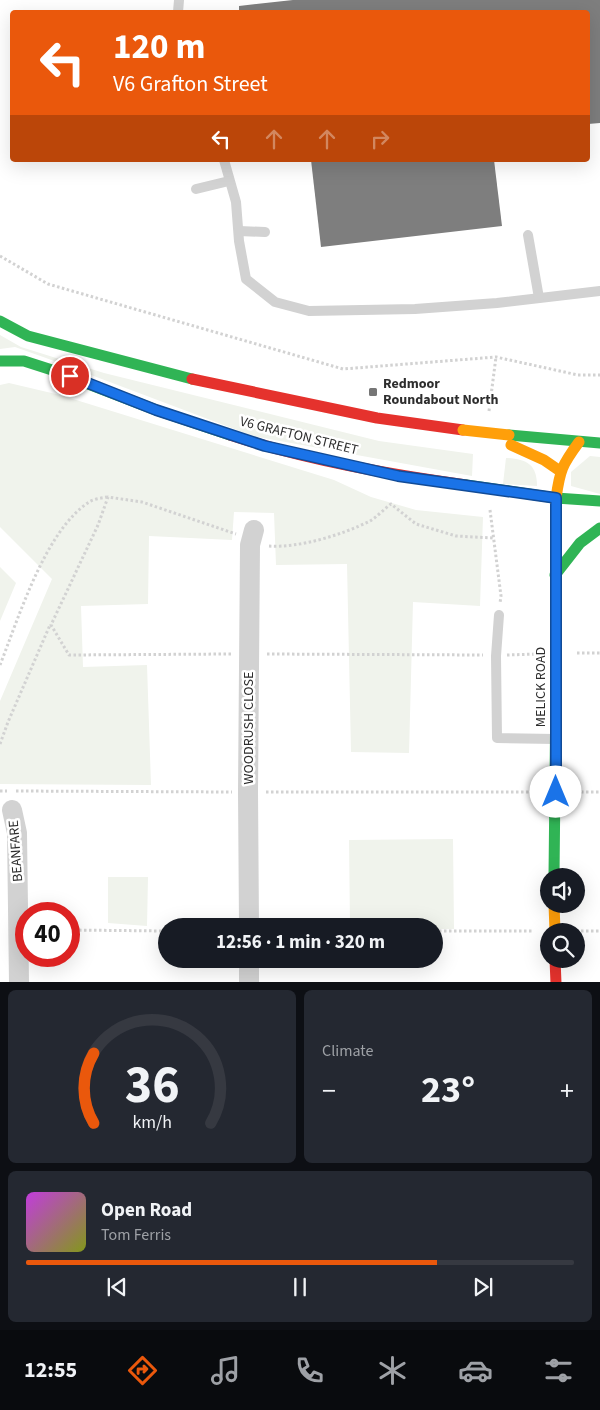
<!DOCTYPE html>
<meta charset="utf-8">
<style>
body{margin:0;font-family:"Source Sans 3",sans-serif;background:#242831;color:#f1f3f6;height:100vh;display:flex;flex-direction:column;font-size:19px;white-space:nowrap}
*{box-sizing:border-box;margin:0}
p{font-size:16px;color:#9ea1a6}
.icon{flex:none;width:28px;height:28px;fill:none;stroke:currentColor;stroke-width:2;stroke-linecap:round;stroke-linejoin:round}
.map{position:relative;height:982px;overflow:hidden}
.details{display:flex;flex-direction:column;gap:8px;padding:8px;background:#0d0f14;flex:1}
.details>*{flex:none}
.guide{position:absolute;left:10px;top:10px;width:580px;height:152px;border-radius:5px;box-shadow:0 5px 20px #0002;background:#ea580c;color:#fff;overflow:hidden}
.buttons{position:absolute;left:540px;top:868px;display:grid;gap:10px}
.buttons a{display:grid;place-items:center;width:45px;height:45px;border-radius:50%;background:#171b24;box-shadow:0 5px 20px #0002;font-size:25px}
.speed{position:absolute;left:15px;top:902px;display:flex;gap:10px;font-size:25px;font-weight:700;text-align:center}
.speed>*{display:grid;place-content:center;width:65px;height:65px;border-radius:50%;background:#171b24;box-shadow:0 5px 20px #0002;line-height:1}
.speed .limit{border:8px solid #d22;background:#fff;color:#111}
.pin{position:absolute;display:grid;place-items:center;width:42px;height:42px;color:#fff;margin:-21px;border:2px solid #fff;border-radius:50%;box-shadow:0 1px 5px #0007}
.me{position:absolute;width:55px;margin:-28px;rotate:0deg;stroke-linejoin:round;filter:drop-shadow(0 0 4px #0008)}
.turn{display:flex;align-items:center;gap:18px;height:105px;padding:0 20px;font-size:22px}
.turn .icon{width:65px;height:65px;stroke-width:2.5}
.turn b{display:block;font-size:35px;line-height:42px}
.lanes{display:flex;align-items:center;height:48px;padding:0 20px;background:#0003;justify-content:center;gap:25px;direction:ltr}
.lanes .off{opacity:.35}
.big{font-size:38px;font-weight:700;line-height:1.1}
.details .card{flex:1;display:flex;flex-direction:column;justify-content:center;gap:8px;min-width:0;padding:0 18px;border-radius:8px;background:#242831}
.details .dial{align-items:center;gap:0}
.dial svg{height:130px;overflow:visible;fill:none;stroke:#363941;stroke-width:7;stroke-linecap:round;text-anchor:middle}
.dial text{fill:#f1f3f6;stroke:none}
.song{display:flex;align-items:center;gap:15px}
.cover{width:60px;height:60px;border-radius:8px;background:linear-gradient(135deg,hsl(290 70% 55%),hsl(70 70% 35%))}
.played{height:5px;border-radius:2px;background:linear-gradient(90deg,#ea580c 75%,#363941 75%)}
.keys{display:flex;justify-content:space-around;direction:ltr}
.heat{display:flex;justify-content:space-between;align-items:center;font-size:28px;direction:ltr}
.details .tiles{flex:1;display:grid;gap:8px;grid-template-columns:1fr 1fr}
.card:last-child{grid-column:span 2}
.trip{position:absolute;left:158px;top:918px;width:285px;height:50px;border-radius:25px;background:#171b24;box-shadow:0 5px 20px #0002;font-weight:700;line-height:50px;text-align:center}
.tab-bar{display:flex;height:80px;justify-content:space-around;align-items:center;background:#090b0e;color:#9ea1a6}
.tab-bar .icon{width:35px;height:35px}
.tab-bar .selected{color:#ea580c}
.tab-bar b{font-size:22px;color:#f1f3f6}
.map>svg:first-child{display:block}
.green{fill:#f0f3ec}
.building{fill:#7e7e7e}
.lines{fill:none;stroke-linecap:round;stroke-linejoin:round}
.path{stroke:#d2d2d2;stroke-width:3;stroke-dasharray:2.5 2.5;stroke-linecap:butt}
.lane{stroke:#d2d2d2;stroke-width:10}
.street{stroke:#d2d2d2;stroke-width:20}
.fast{stroke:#30b455;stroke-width:11}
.slow{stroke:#ff9f0a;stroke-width:11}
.jam{stroke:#e5322d;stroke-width:11}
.fast-bridge{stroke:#30b455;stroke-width:11}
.slow-bridge{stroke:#ff9f0a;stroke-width:11}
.route-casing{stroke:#114b97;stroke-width:12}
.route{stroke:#1a73e8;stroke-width:9}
.poi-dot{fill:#767676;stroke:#fff;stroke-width:2}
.labels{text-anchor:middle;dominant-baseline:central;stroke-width:5;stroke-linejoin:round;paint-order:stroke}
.poi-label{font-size:14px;font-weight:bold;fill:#2d2d2d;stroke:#fff;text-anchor:start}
.street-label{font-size:14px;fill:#2d2d2d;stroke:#fff}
</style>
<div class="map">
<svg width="600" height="983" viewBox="0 0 600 983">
<rect width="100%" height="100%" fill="#fff"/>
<g class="green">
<polygon points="0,335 21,347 104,373 379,441 473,454 472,476 253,436 46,358 15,347 0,349"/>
<polygon points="9,383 60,395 334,480 371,497 416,510 483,517 480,606 413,602 409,753 351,752 347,564 276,565 274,513 234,512 232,540 149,536 148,604 81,606 83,667 147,665 151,785 0,784 0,701 52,579 0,527 0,385"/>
<polygon points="590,456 600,457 600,494 571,486 571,472"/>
<path d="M506,458c20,1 31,6 31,28l-34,-2z"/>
<polygon points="0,567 16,583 0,621"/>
<polygon points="453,839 454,929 434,929 434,926 350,926 349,840"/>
<polygon points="108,877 148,877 147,926 108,923"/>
</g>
<g class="building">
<polygon points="293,0 600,0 600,123 588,124 588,12 239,12 239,6"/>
<polygon points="311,160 494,160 502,226 321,247"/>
</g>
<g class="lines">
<g class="path">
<polyline points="0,256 48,284 343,369 496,357 578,375 600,375"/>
<polyline points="489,411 496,357"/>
<polyline points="490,510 501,596 500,603"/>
<path d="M269,546c30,2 73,-11 101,-25 7,-4 14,-12 21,-17l25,20 40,12 37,2"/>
<polyline points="577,653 600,653"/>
<polyline points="231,654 69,655 51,625 98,525 108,497 142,502 236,534"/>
<polyline points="267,654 483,655"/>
<polyline points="507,655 536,654"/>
<path d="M0,665c19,-48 45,-134 89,-163 5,-3 12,-4 18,-5"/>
<polyline points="0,744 8,722 50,625"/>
<polyline points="0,791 7,791"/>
<polyline points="16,791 232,792"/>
<polyline points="266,792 534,792"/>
<polyline points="576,792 600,792"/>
<polyline points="69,930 166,931"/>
<polyline points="434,931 534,931"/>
<polyline points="576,931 600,931"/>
</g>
<g class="lane">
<polyline points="178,12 179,0"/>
<polyline points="224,160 236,202 239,241 246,279 275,302 309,311 415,309 497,303 600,291"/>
<polyline points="196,189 229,181"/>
<polyline points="239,231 265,232"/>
<polyline points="528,235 539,298"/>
<polyline points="499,615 496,656 497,738 555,739"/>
</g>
<g class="street">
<polyline points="12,810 17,833 19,983"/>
<polyline points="249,926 248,792 250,545 254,530"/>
<polyline points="249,983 249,959"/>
</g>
<g class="fast">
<polyline points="0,321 28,336 192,379"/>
<polyline points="0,361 24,361 52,370 156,410 230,435"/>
<polyline points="509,435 600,443"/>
<polyline points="508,491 556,498 600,501"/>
<polyline points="555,575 580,543 600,528"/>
<polyline points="554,876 556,686"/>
</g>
<g class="slow">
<polyline points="511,445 544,460 560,471"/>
<path d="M556,686v-188c4,-28 6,-33 23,-56"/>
<polyline points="554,904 555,931"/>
</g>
<g class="jam">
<polyline points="192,379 377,418 463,430"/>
<path d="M230,435c77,25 157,39 236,50"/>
<polyline points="555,959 556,983"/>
</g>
<polyline class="fast-bridge" points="466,485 508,491"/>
<polyline class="slow-bridge" points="463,430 509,435"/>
</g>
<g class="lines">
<g class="route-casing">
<polyline id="route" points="70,376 156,410 265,446 398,476 556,498 556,792"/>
</g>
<use href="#route" class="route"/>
</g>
<rect class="poi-dot" x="368" y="387" width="10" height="10" rx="2.5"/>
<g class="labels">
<g class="poi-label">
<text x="383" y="384">Redmoor<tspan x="383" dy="16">Roundabout North</tspan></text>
</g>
<g class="street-label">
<text transform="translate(299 436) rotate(14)">V6 GRAFTON STREET</text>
<text transform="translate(541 687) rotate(-90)">MELICK ROAD</text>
<text transform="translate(249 728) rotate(-90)">WOODRUSH CLOSE</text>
<text transform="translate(16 851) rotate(-94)">BEANFARE</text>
</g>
</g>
</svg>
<div class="buttons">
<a><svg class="icon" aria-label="sound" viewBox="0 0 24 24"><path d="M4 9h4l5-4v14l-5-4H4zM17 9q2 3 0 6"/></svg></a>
<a><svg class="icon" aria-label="search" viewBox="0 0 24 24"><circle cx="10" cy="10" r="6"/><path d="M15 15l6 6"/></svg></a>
</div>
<div class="speed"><div class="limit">40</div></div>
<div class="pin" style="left:70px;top:376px;background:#d93025"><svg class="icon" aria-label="arrive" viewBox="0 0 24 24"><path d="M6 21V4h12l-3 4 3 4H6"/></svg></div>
<svg class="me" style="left:556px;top:792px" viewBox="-20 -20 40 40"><circle r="19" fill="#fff"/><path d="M0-13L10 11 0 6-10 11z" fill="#1a73e8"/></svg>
<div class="trip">12:56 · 1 min · 320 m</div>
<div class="guide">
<div class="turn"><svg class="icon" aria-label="left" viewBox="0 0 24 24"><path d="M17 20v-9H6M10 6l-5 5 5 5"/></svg><div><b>120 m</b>V6 Grafton Street</div></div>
<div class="lanes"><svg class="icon" aria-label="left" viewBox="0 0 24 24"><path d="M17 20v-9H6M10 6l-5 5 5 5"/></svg><svg class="icon off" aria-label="ahead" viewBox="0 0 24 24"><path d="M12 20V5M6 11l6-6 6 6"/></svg><svg class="icon off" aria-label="ahead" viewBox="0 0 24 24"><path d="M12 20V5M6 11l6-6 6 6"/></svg><svg class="icon off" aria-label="right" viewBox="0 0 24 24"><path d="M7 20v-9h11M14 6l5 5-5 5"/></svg></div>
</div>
</div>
<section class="details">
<div class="tiles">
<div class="card dial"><svg viewBox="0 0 100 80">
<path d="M14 69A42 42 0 1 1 86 69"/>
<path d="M14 69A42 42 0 0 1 14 26" stroke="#ea580c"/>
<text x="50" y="56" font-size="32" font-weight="700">36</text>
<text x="50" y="72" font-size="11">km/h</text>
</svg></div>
<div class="card"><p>Climate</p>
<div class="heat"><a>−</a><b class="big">23°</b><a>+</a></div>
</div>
<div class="card">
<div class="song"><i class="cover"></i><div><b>Open Road</b><p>Tom Ferris</p></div></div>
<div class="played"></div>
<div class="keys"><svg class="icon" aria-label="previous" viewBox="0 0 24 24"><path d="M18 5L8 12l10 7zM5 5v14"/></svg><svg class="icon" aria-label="pause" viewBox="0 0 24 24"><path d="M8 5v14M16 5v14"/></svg><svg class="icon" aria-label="next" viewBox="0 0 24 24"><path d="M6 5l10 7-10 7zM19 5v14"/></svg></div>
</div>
</div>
</section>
<nav class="tab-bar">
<b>12:55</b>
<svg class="icon selected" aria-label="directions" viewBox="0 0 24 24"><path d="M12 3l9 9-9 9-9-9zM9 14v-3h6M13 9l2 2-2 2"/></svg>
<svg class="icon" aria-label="music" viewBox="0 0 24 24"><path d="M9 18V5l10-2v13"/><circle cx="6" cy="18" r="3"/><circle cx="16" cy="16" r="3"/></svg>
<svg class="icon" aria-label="phone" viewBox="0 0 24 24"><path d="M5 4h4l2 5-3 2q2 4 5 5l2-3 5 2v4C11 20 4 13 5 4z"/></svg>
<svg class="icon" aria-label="climate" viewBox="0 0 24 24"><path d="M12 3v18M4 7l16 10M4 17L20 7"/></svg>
<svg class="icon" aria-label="car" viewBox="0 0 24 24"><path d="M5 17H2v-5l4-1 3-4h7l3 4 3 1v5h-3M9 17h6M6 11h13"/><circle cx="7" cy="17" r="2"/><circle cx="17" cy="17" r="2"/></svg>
<svg class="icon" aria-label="filters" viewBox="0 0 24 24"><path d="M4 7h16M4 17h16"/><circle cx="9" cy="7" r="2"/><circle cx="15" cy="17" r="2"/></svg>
</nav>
